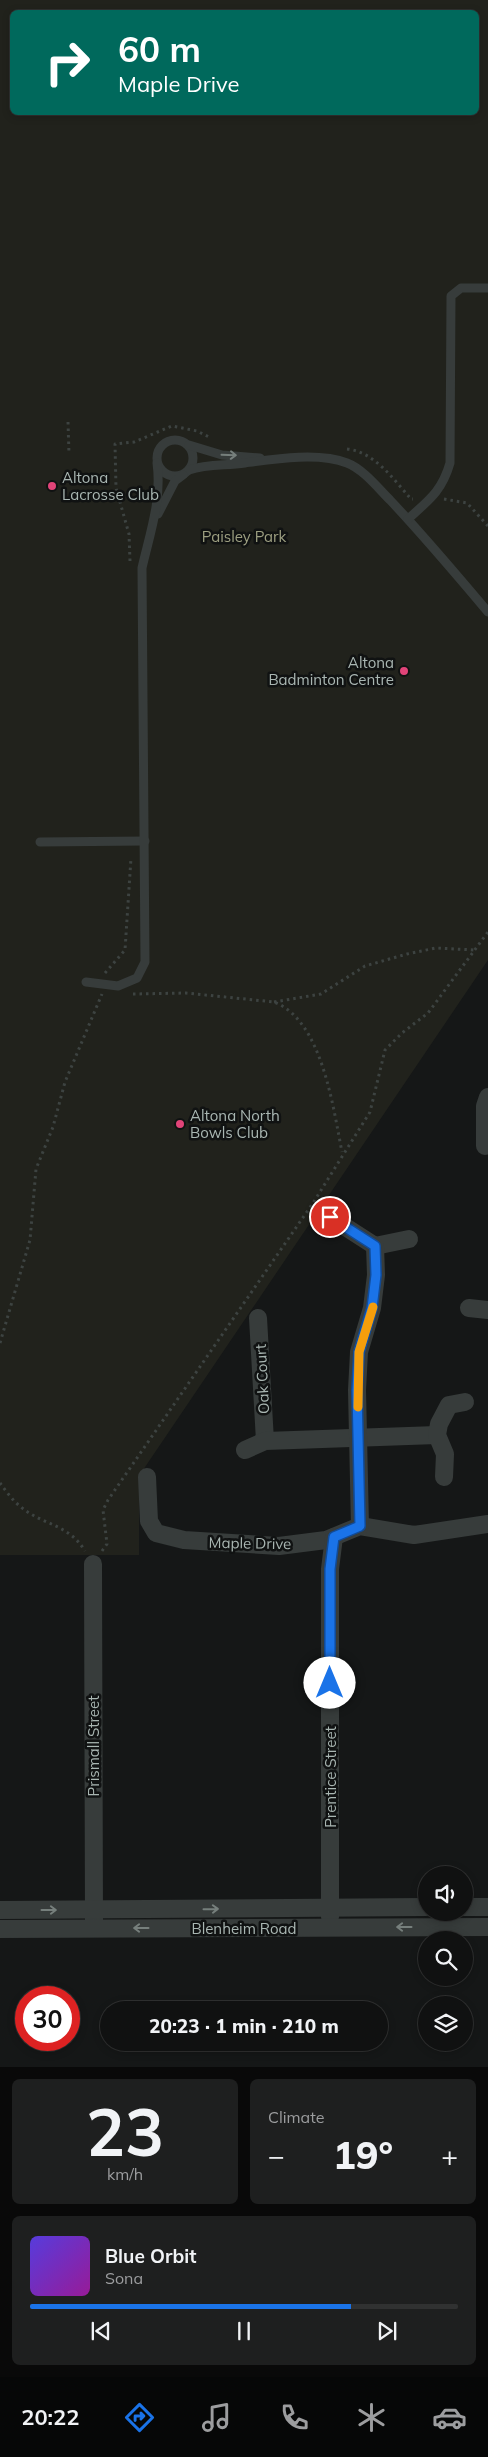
<!DOCTYPE html>
<meta charset="utf-8">
<style>
body{margin:0;font-family:Mulish,sans-serif;background:#1e1f1f;color:#f1f3f6;height:100vh;display:flex;flex-direction:column;font-size:19px;white-space:nowrap}
*{box-sizing:border-box;margin:0}
p{font-size:16px;color:#9c9d9f}
.icon{flex:none;width:28px;height:28px;fill:none;stroke:currentColor;stroke-width:2;stroke-linecap:round;stroke-linejoin:round}
.map{position:relative;height:2067px;overflow:hidden}
.panel{display:flex;flex-direction:column;gap:12px;padding:12px;background:#090909;flex:1}
.panel>*{flex:none}
.banner{position:absolute;left:10px;top:10px;width:469px;height:105px;border-radius:8px;box-shadow:0 2px 8px #0003,0 0 0 1px #303131;background:#00695c;color:#fff;overflow:hidden}
.tools{position:absolute;left:418px;top:1866px;display:grid;gap:10px}
.tools a{display:grid;place-items:center;width:55px;height:55px;border-radius:50%;background:#101111;box-shadow:0 2px 8px #0003,0 0 0 1px #303131;font-size:25px}
.speed{position:absolute;left:15px;top:1986px;display:flex;gap:10px;font-size:25px;font-weight:700;text-align:center}
.speed>*{display:grid;place-content:center;width:65px;height:65px;border-radius:50%;background:#101111;box-shadow:0 2px 8px #0003,0 0 0 1px #303131;line-height:1}
.speed .limit{border:8px solid #d22;background:#fff;color:#111}
.pin{position:absolute;display:grid;place-items:center;width:42px;height:42px;color:#fff;margin:-21px;border:2px solid #fff;border-radius:50%;box-shadow:0 1px 5px #0007}
.me{position:absolute;width:55px;margin:-28px;rotate:0deg;stroke-linejoin:round;filter:drop-shadow(0 0 4px #0008)}
.turn{display:flex;align-items:center;gap:18px;height:105px;padding:0 25px;font-size:22px}
.turn .icon{width:65px;height:65px;stroke-width:2.5}
.turn b{display:block;font-size:35px;line-height:42px}
.big{font-size:38px;font-weight:800;line-height:1.1}
.panel .card{flex:1;display:flex;flex-direction:column;justify-content:center;gap:8px;min-width:0;padding:0 18px;border-radius:8px;background:#1e1f1f}
.panel .dial{align-items:center;gap:0}
.dial b{font-size:65px;line-height:1}
.song{display:flex;align-items:center;gap:15px}
.cover{width:60px;height:60px;border-radius:8px;background:linear-gradient(135deg,hsl(250 70% 55%),hsl(300 70% 35%))}
.played{height:5px;border-radius:2px;background:linear-gradient(90deg,#1a73e8 75%,#303131 75%)}
.keys{display:flex;justify-content:space-around;direction:ltr}
.heat{display:flex;justify-content:space-between;align-items:center;font-size:28px;direction:ltr}
.panel .tiles{flex:1;display:grid;gap:12px;grid-template-columns:1fr 1fr}
.card:last-child{grid-column:span 2}
.trip{position:absolute;left:100px;top:2001px;width:288px;height:50px;border-radius:25px;background:#101111;box-shadow:0 2px 8px #0003,0 0 0 1px #303131;font-weight:800;line-height:50px;text-align:center}
.tabs{display:flex;height:80px;justify-content:space-around;align-items:center;background:#060707;color:#9c9d9f}
.tabs .icon{width:35px;height:35px}
.tabs .current{color:#1a73e8}
.tabs b{font-size:22px;color:#f1f3f6}
.map>svg:first-child{display:block}
.green{fill:#21221c;fill-rule:evenodd}
.lines{fill:none;stroke-linecap:round;stroke-linejoin:round}
.path{stroke:#3d4341;stroke-width:3;stroke-dasharray:2.5 4;stroke-linecap:butt}
.service{stroke:#373c3b;stroke-width:9}
.minor{stroke:#373c3b;stroke-width:18}
.oneway{stroke:#767f7c}
.route-casing{stroke:#114b97;stroke-width:12}
.route{stroke:#1a73e8;stroke-width:9}
.slow{stroke:#f59e0b;stroke-width:9}
.poi-dot{fill:#e14478;stroke:#101212;stroke-width:2}
.labels{text-anchor:middle;dominant-baseline:central;stroke-width:5;stroke-linejoin:round;paint-order:stroke}
.poi-label{font-size:15px;fill:#a9b6b2;stroke:#101212;text-anchor:start}
.park-label{font-size:15px;fill:#9d9f81;stroke:#101212}
.street-label{font-size:15px;fill:#a9b6b2;stroke:#101212}
</style>
<div class="map">
<svg width="488" height="2067" viewBox="0 0 488 2067">
<rect width="100%" height="100%" fill="#151717"/>
<path class="green" d="M0,0h488v960l-349,516v79h-139zM12,12h464v100h-464z"/>
<g class="lines">
<g class="path">
<polyline points="68,422 69,454"/>
<path d="M347,449c28,3 47,31 64,50h2"/>
<polyline points="444,499 467,503 488,526"/>
<polyline points="130,561 129,534 116,488 115,444 134,442 172,426 197,431 209,437"/>
<polyline points="105,973 125,950 131,858"/>
<path d="M133,994l53,-1 88,9c48,18 59,105 68,150"/>
<polyline points="274,1002 321,994 365,966 407,954 436,948 474,950"/>
<polyline points="0,1343 30,1240 36,1169 53,1127 65,1082 102,994"/>
<path d="M0,1483c6,8 13,18 21,24 21,18 48,17 64,44"/>
<polyline points="102,1551 107,1544 103,1510 108,1500 313,1203 370,1112 385,1050 402,1033 428,1013 488,932"/>
</g>
<g class="service">
<circle cx="175" cy="458" r="18"/>
<polyline points="189,445 222,455 260,458"/>
<path d="M189,470c19,-7 37,-4 56,-7 29,-4 74,-11 102,0 16,6 31,25 43,37 34,36 66,74 98,112"/>
<polyline points="158,514 175,481 183,475"/>
<path d="M408,519c21,-19 34,-28 42,-56l1,-167 10,-8h27"/>
<polyline points="40,842 145,841"/>
<path d="M86,982l32,4 19,-8 8,-16 -3,-394c8,-35 20,-68 15,-105"/>
</g>
<g class="minor">
<polyline points="485,1146 485,1106 488,1097"/>
<polyline points="330,1217 375,1246 409,1239"/>
<polyline points="469,1308 488,1310"/>
<polyline points="258,1318 265,1441"/>
<polyline points="245,1450 265,1441 437,1435"/>
<polyline points="147,1477 149,1521 156,1533 184,1540 279,1546 326,1540 360,1526 414,1535 488,1524"/>
<polyline points="444,1477 445,1454 437,1435 439,1424 449,1405 465,1402"/>
<polyline points="360,1526 357,1390 359,1352 372,1308 376,1275 375,1246"/>
<polyline points="93,1564 94,1921"/>
<polyline points="464,1907 488,1907"/>
<polyline points="0,1910 426,1907"/>
<polyline points="330,1917 330,1569 334,1537"/>
<polyline points="0,1929 488,1927"/>
</g>
</g>
<defs><path id="oneway-shaft" d="M-6 0H5M1.5-3L5.5 0L1.5 3" fill="none" stroke-width="1.6" stroke-linecap="round" stroke-linejoin="round" transform="scale(1.25)"/></defs>
<g class="oneway">
<use href="#oneway-shaft" transform="translate(229 455) rotate(2)"/>
<use href="#oneway-shaft" transform="translate(211 1909) rotate(-1)"/>
<use href="#oneway-shaft" transform="translate(49 1910)"/>
<use href="#oneway-shaft" transform="translate(404 1927) rotate(180)"/>
<use href="#oneway-shaft" transform="translate(141 1928) rotate(180)"/>
</g>
<g class="lines">
<g class="route-casing">
<polyline id="route" points="330,1217 375,1246 376,1275 372,1308 359,1352 357,1390 360,1526 334,1537 330,1569 330,1683"/>
</g>
<use href="#route" class="route"/>
<polyline class="slow" points="358,1407 359,1352 373,1307"/>
</g>
<g class="poi-dot">
<circle cx="52" cy="486" r="5"/>
<circle cx="404" cy="671" r="5"/>
<circle cx="180" cy="1124" r="5"/>
</g>
<g class="labels">
<g class="poi-label">
<text x="62" y="477">Altona<tspan x="62" dy="17">Lacrosse Club</tspan></text>
<text x="394" y="662" text-anchor="end">Altona<tspan x="394" dy="17">Badminton Centre</tspan></text>
<text x="190" y="1115">Altona North<tspan x="190" dy="17">Bowls Club</tspan></text>
</g>
<g class="park-label">
<text x="244" y="536">Paisley Park</text>
</g>
<g class="street-label">
<text transform="translate(262 1379) rotate(-93)">Oak Court</text>
<text transform="translate(250 1543) rotate(1)">Maple Drive</text>
<text transform="translate(93 1746) rotate(-90)">Prismall Street</text>
<text transform="translate(330 1777) rotate(-90)">Prentice Street</text>
<text x="244" y="1928">Blenheim Road</text>
</g>
</g>
</svg>
<div class="tools">
<a><svg class="icon" aria-label="sound" viewBox="0 0 24 24"><path d="M4 9h4l5-4v14l-5-4H4zM17 9q2 3 0 6"/></svg></a>
<a><svg class="icon" aria-label="search" viewBox="0 0 24 24"><circle cx="10" cy="10" r="6"/><path d="M15 15l6 6"/></svg></a>
<a><svg class="icon" aria-label="layers" viewBox="0 0 24 24"><path d="M12 4l9 5-9 5-9-5zM3 14l9 5 9-5"/></svg></a>
</div>
<div class="speed"><div class="limit">30</div></div>
<div class="pin" style="left:330px;top:1217px;background:#d93025"><svg class="icon" aria-label="arrive" viewBox="0 0 24 24"><path d="M6 21V4h12l-3 4 3 4H6"/></svg></div>
<svg class="me" style="left:330px;top:1683px" viewBox="-20 -20 40 40"><circle r="19" fill="#fff"/><path d="M0-13L10 11 0 6-10 11z" fill="#1a73e8"/></svg>
<div class="trip">20:23 · 1 min · 210 m</div>
<div class="banner">
<div class="turn"><svg class="icon" aria-label="right" viewBox="0 0 24 24"><path d="M7 20v-9h11M14 6l5 5-5 5"/></svg><div><b>60 m</b>Maple Drive</div></div>
</div>
</div>
<section class="panel">
<div class="tiles">
<div class="card dial"><b>23</b><p>km/h</p></div>
<div class="card"><p>Climate</p>
<div class="heat"><a>−</a><b class="big">19°</b><a>+</a></div>
</div>
<div class="card">
<div class="song"><i class="cover"></i><div><b>Blue Orbit</b><p>Sona</p></div></div>
<div class="played"></div>
<div class="keys"><svg class="icon" aria-label="previous" viewBox="0 0 24 24"><path d="M18 5L8 12l10 7zM5 5v14"/></svg><svg class="icon" aria-label="pause" viewBox="0 0 24 24"><path d="M8 5v14M16 5v14"/></svg><svg class="icon" aria-label="next" viewBox="0 0 24 24"><path d="M6 5l10 7-10 7zM19 5v14"/></svg></div>
</div>
</div>
</section>
<nav class="tabs">
<b>20:22</b>
<svg class="icon current" aria-label="directions" viewBox="0 0 24 24"><path d="M12 3l9 9-9 9-9-9zM9 14v-3h6M13 9l2 2-2 2"/></svg>
<svg class="icon" aria-label="music" viewBox="0 0 24 24"><path d="M9 18V5l10-2v13"/><circle cx="6" cy="18" r="3"/><circle cx="16" cy="16" r="3"/></svg>
<svg class="icon" aria-label="phone" viewBox="0 0 24 24"><path d="M5 4h4l2 5-3 2q2 4 5 5l2-3 5 2v4C11 20 4 13 5 4z"/></svg>
<svg class="icon" aria-label="climate" viewBox="0 0 24 24"><path d="M12 3v18M4 7l16 10M4 17L20 7"/></svg>
<svg class="icon" aria-label="car" viewBox="0 0 24 24"><path d="M5 17H2v-5l4-1 3-4h7l3 4 3 1v5h-3M9 17h6M6 11h13"/><circle cx="7" cy="17" r="2"/><circle cx="17" cy="17" r="2"/></svg>
</nav>
